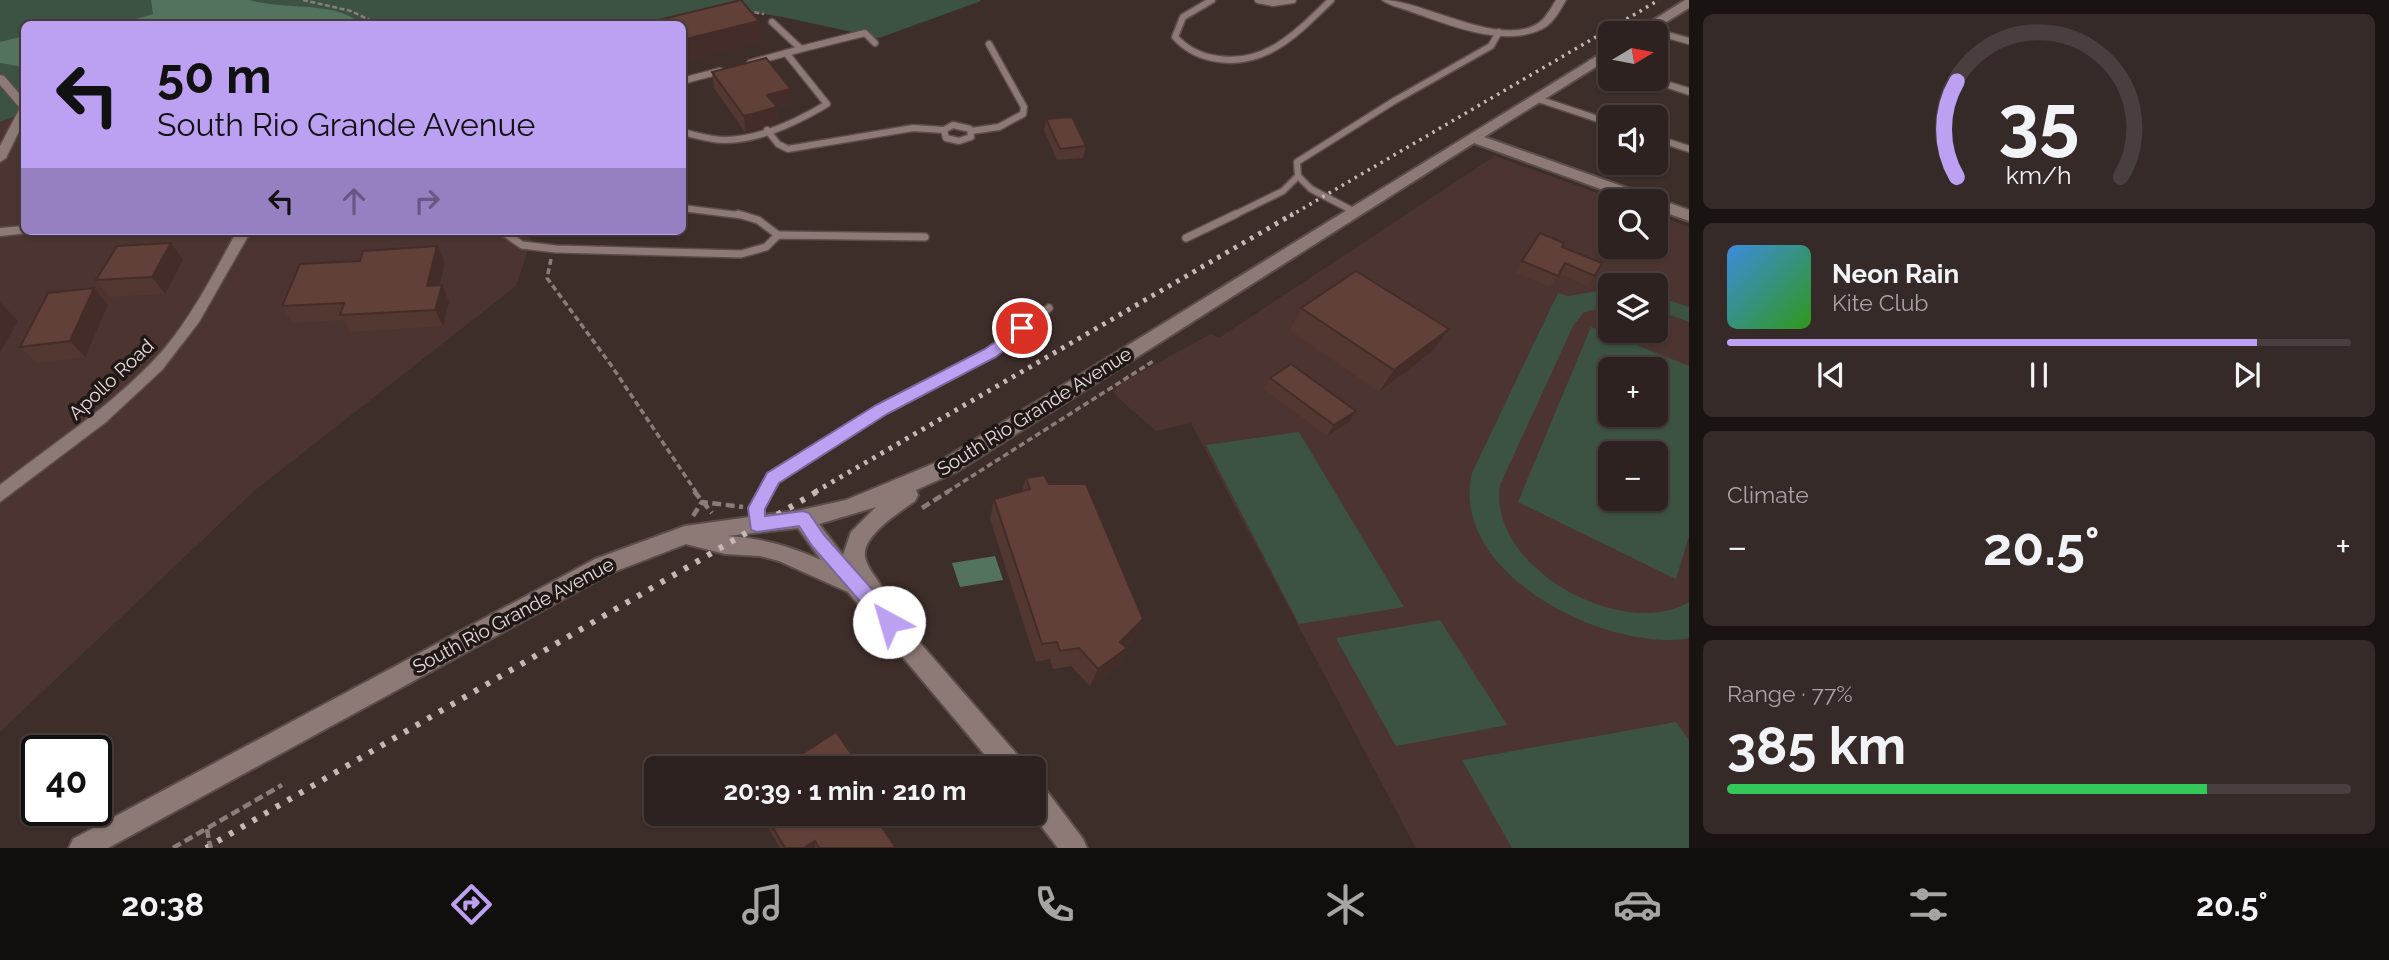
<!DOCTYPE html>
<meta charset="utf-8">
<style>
body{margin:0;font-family:Raleway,sans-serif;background:#362a29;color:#f1f3f6;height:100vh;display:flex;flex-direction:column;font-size:26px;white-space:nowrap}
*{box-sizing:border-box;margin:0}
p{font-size:23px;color:#a7a4a5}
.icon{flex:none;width:38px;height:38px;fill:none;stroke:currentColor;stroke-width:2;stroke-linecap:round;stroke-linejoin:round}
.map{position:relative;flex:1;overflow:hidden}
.side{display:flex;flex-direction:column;gap:14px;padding:14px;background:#191312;width:700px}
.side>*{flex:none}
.guide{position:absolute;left:21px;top:21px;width:665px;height:214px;border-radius:10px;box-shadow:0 2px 5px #0004,0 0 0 2px #493f3e;background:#bca0f2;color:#111;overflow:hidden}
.needle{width:46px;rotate:80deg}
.tools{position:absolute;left:1598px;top:21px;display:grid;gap:14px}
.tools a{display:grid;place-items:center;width:70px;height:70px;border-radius:10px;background:#2e2220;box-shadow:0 2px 5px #0004,0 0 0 2px #493f3e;font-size:35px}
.speed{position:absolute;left:21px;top:735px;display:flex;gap:14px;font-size:35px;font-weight:700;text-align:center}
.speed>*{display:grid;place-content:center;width:91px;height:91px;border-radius:50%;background:#2e2220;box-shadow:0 2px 5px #0004,0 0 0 2px #493f3e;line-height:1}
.speed .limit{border:4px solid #111;border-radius:10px;background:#fff;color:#111}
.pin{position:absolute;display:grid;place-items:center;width:60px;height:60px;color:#fff;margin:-30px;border:4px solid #fff;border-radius:50%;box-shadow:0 2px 7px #0007}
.me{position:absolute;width:77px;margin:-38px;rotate:321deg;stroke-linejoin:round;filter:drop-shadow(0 0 5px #0008)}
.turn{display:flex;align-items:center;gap:24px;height:147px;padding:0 21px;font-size:32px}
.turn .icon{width:91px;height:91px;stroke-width:2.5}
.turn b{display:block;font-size:49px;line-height:60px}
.lanes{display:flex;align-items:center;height:66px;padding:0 21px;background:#0003;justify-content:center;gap:35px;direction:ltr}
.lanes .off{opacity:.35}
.big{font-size:52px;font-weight:700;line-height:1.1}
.side .tile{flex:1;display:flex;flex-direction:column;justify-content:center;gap:10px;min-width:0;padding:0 24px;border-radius:10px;background:#362a29}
.side .dial{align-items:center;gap:0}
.dial svg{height:182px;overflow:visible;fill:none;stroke:#493f3e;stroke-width:7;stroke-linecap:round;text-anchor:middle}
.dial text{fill:#f1f3f6;stroke:none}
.song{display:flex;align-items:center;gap:21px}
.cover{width:84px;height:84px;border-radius:10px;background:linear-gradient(135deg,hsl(210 70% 55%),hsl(110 70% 35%))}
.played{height:7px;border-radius:4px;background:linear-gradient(90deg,#bca0f2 85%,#493f3e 85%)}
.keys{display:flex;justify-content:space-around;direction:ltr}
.heat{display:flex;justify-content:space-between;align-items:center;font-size:38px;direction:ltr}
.charge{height:10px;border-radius:5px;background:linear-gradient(90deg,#34c759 77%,#493f3e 0)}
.trip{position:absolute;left:644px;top:756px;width:402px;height:70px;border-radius:10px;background:#2e2220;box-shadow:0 2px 5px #0004,0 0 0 2px #493f3e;font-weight:700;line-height:70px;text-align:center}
.tabs{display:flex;height:112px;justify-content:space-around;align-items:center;background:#120e0d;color:#a7a4a5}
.tabs .icon{width:49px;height:49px}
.tabs .selected{color:#bca0f2}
.tabs b{font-size:32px;color:#f1f3f6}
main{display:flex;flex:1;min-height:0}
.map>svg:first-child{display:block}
.built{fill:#4c3530;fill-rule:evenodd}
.green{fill:#3c5343;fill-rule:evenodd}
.water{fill:#54735e}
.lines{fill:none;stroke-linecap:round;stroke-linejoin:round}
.service-far2-casing{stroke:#5b4d4a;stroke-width:9}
.service-far1-casing{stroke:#5b4d4a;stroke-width:10}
.service-casing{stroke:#5b4d4a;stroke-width:13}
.minor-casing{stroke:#5b4d4a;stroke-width:3}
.tertiary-casing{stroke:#5b4d4a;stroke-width:4}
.path-far2{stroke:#8a7d79;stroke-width:2.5;stroke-dasharray:5 2.5;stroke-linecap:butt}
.path-far1{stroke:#8a7d79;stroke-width:3.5;stroke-dasharray:6 3.5;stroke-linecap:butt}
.path{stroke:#8a7d79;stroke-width:4.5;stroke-dasharray:9 4.5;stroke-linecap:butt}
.service-far2{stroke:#8d7a76;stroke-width:6}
.service-far1{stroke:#8d7a76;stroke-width:7}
.service{stroke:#8d7a76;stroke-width:10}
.minor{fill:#8d7a76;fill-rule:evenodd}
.tertiary{fill:#8d7a76;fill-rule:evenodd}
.rail-far2{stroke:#c5b9b6;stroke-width:3.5;stroke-dasharray:2.5 5;stroke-linecap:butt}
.rail-far1{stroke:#c5b9b6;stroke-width:5;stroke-dasharray:3.5 6;stroke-linecap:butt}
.rail{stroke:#c5b9b6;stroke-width:6;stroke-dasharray:4.5 9;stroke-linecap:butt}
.path-bridge{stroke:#8a7d79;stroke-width:4.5;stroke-dasharray:9 4.5;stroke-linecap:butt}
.wall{fill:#533731}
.shaded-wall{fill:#442d28}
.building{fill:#614039;stroke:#442d28;stroke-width:2}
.route{fill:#bca0f2;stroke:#7a689d;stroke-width:2}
.labels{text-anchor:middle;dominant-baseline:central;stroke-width:7;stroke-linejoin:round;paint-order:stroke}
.street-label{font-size:19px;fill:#e7dcd9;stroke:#201817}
</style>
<main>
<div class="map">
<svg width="1689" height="848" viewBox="0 0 1689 848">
<rect width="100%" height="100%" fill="#3e2e2a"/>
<g class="built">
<polygon points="24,113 24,231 534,231 516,286 254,491 0,732 0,122"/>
<path d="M1495,156l124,45h-9v46h46v-32l33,12v621h-273l-225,-425 -35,8 -39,-34 -3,-5 5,-8 92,-50 8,4zM1610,285h46v46h-46zM1610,369h46v46h-46zM1610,453h46v46h-46z"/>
</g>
<g class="green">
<polygon points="0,0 980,0 981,1 879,38 788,18 741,10 686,13 663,24 24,24 24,113 0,122"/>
<path d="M1610,289v17l-26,6 -11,14 -73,159c-13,82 122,157 189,117v36l-5,1c-83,10 -235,-66 -212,-166l86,-180 10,3z"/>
<polygon points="1656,296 1689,307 1689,322 1656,310"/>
<path d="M1591,327l98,39v170l-13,43 -158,-77zM1610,369h46v46h-46zM1610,453h46v46h-46z"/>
<polygon points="1299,432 1404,607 1299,624 1206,445"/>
<polygon points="1440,620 1507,725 1396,746 1336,638"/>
<polygon points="1676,722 1689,740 1689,848 1512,848 1462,760"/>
</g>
<g class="water">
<path d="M151,0h99c27,10 92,1 109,24h-239l33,-10z"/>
<polygon points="24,36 24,67 0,63 0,42"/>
<polygon points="995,556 1003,580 960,587 952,563"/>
</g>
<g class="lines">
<g class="service-far2-casing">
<g id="service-far2">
<path d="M1212,0l-29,17 -8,20c12,13 26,20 44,22 48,7 80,-28 112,-59"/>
<polyline points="1258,0 1273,3 1293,0"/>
<polyline points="1646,29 1689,41"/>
<polyline points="801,49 865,33 875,43"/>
<polyline points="750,63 801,49 772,22"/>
<polyline points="682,81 720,71"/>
<polyline points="1535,98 1610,123"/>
<polygon points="953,125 970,129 971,137 959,141 946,138 944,130"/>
<polyline points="767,130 778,144 788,149 913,128 944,130"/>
<polyline points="971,131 999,127 1023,114 1024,107 989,44"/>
<path d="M682,132c14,3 28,8 43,8 35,0 72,-18 102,-36l-41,-51"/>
<polyline points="1656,138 1689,149"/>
<polyline points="682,208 746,216"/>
<polyline points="1355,212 1311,189 1298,176 1297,162 1394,101 1491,46 1499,32"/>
<polyline points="1232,216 1283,191 1298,176"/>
</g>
</g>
<g class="service-far1-casing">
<g id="service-far1">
<polyline points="738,214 758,220 778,235"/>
<polyline points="502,231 522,245 556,249 741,254 766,247 778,235 925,237"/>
<polyline points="1186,238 1236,214"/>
<polyline points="765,492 773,478 881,410 990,353 1049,308"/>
</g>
</g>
<g class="service-casing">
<polyline id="service" points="757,525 756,508 766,491"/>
</g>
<g class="minor-casing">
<g id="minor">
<path d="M1382,0c42,0 120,50 158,22 7,-6 11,-14 16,-22h10c-6,10 -12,23 -24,29 -38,19 -93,-4 -130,-17 -10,-4 -22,-6 -30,-12z"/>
<polygon points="1593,59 1610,64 1610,70 1589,64 1589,60"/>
<polygon points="0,75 4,76 24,99 24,121 6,158 0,162 0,146 20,108 0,85"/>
<polygon points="1656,78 1689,88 1689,95 1641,79"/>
<polygon points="24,226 24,231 30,231 29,233 0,236 0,228"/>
<path d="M237,231h14l-52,91 -37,48 -56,52 -106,80v-17c56,-44 117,-82 164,-136 30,-36 51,-78 73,-118z"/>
</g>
</g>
<g class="tertiary-casing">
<g id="tertiary">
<polygon points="1685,0 1689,0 1689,8 1648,33 1633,33"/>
<path d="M1610,48v10l-126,79 205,73v11l-33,-12v-8h-22l-160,-58 -518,329 -40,18 2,5 -3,6c-15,11 -54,35 -50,56 2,12 14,23 19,34l-3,7 140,161 3,9h-28l-148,-176 -69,-31 -19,-5 -35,-2 -39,-10 -75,29 -503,275h-39l4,-9 522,-280 90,-33 116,-16 45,-10 96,-40zM876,507l-25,25 -8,23 -24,-31zM798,528l23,32c-32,-14 -59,-22 -94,-24z"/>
<polygon points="1034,782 1043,786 1083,839 1087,848 1058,848 1032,814"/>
</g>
</g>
<g class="path-far2">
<polyline points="303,0 351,11 378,24"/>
<polyline points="747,11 764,14"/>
<polyline points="682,15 698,11"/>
<polyline points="377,23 395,24"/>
</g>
<g class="path-far1">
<polyline points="551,259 547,278 611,365 696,492"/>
<polyline points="947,492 1155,360"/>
</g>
<g class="path">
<polyline points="694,491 712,513"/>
<polyline points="922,508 949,491"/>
<polyline points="693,516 702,502 743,507"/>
<polyline points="207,829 209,841"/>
<polyline points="173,848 282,785"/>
</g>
<use href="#service-far2" class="service-far2"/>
<use href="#service-far1" class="service-far1"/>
<use href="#service" class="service"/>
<use href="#minor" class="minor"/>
<use href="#tertiary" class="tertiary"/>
<polyline class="rail-far2" points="1290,216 1659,0"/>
<polyline class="rail-far1" points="815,492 1293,214"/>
<polyline class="rail" points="206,848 818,491"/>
<polyline class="path-bridge" points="209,841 211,848"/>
</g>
<g class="wall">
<polygon points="712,72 792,104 777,108 778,122 745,132 714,88"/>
<polygon points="1046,119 1086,146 1083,158 1057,160 1044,130"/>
<polygon points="1540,233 1562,247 1595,276 1587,286 1559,274 1550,287 1515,272"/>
<polygon points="183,260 165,294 109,297 96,280"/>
<polygon points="445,263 439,285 442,285 449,302 443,326 350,332 343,320 292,323 282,306"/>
<polygon points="108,305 85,357 37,363 20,347"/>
<polygon points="1301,308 1433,351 1379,392 1290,330"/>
<polygon points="1270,378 1356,411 1349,422 1327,436 1264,389"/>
<polygon points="1026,478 1049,484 1143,619 1134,637 1125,646 1127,648 1118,666 1090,686 1071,666 1053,669 1050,659 1036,662 990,519 994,499 1022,491"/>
<polygon points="760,814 873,814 896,848 780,848"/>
</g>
<g class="shaded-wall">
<polygon points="759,21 761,42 682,63 682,40"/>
<polygon points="791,89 792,104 777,108 778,122 745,132 744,116 767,95"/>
<polygon points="171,243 183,260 165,294 152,277"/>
<polygon points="437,246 445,263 435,303 427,286"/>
<polygon points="442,285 449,302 443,326 435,310"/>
<polygon points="94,288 108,305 85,357 70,341"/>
<polygon points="0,302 18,321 0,352"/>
<polygon points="1449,329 1433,351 1379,392 1394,370"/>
<polygon points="1356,411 1349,422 1327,436 1334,425"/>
<polygon points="1143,619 1134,637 1111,659 1120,642"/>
<polygon points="1127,648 1118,666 1090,686 1098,669"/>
<polygon points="815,841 815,848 804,848"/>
</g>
<g class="building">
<polygon points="741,0 759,21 682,40 682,24 642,24"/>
<polygon points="766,58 791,89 767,95 777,107 744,116 712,72"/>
<polygon points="1072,117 1086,146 1060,149 1046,119"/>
<polygon points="1540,233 1564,243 1562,247 1602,263 1595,276 1565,263 1558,276 1522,261"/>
<polygon points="171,243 152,277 96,280 117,246"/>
<polygon points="437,246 427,286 442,285 435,310 340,315 344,303 282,306 300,264 360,261 363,251"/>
<polygon points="1356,271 1449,329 1394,370 1301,308"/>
<polygon points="94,288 70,341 20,347 48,293"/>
<polygon points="1291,364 1356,411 1334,425 1270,378"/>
<polygon points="1044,475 1049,484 1086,484 1143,619 1120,642 1127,648 1098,669 1079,648 1060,651 1057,642 1042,644 994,499 1030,489 1026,478"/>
<polygon points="836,732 861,768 780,768"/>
<polygon points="765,814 873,814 896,848 819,848 815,841 804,848 785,848"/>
</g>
<polygon class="route" points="1022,323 1027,324 1029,328 1027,332 996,357 887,414 779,483 765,509 765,516 803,511 809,513 824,535 896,616 898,622 896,628 889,631 883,628 812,546 799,526 757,532 751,530 748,508 767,473 876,405 985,349"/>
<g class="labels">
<g class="street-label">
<text transform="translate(111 379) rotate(-43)">Apollo Road</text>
<text transform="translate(1034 411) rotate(-32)">South Rio Grande Avenue</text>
<text transform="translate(513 615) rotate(-28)">South Rio Grande Avenue</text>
</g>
</g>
</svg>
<div class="tools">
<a><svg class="needle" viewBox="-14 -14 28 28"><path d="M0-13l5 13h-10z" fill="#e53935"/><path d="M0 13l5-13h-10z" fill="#a7a4a5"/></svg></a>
<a><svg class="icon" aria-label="sound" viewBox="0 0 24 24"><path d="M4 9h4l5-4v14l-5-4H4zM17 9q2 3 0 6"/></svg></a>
<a><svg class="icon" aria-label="search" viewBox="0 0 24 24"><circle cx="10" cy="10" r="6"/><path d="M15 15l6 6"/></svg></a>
<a><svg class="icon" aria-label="layers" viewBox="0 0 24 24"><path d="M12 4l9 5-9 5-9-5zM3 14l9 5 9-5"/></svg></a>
<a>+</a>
<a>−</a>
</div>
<div class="speed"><div class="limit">40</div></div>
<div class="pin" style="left:1022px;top:328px;background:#d93025"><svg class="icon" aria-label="arrive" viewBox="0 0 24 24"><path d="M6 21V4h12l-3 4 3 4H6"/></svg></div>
<svg class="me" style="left:889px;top:622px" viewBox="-20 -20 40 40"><circle r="19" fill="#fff"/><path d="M0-13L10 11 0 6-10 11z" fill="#bca0f2"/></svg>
<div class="trip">20:39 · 1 min · 210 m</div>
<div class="guide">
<div class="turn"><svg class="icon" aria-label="left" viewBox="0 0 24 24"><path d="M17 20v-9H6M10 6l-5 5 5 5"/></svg><div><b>50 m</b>South Rio Grande Avenue</div></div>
<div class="lanes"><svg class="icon" aria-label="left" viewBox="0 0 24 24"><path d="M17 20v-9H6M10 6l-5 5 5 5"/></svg><svg class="icon off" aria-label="ahead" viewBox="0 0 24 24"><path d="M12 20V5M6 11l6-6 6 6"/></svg><svg class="icon off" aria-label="right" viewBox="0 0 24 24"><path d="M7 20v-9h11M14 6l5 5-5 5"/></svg></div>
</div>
</div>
<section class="side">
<div class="tile dial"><svg viewBox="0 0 100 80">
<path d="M14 69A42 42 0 1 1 86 69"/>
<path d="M14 69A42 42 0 0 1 14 27" stroke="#bca0f2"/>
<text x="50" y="56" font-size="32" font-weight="700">35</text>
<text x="50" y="72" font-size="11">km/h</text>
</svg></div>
<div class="tile">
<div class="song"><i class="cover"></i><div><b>Neon Rain</b><p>Kite Club</p></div></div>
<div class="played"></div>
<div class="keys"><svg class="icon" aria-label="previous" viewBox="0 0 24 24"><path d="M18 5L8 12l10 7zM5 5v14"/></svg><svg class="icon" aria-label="pause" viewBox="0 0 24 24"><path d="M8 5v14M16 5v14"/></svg><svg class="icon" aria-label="next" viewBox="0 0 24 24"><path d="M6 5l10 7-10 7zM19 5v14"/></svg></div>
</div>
<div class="tile"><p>Climate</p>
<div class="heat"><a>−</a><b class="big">20.5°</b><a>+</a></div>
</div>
<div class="tile"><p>Range · 77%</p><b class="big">385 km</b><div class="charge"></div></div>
</section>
</main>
<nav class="tabs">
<b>20:38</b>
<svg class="icon selected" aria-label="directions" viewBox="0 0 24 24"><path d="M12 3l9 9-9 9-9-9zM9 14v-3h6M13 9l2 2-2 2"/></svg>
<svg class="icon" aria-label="music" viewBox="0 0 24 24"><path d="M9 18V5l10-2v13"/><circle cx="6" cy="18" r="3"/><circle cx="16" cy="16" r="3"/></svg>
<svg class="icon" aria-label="phone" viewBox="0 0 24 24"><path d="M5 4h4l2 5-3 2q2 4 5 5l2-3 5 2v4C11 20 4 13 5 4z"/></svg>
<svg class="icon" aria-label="climate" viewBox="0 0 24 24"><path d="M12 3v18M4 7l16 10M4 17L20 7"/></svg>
<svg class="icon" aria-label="car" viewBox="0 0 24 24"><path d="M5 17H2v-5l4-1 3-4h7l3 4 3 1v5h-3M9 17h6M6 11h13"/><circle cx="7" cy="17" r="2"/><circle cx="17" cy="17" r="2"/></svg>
<svg class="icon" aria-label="filters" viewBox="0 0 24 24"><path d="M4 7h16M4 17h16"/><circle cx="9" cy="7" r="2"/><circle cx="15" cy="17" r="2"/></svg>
<b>20.5°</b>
</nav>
